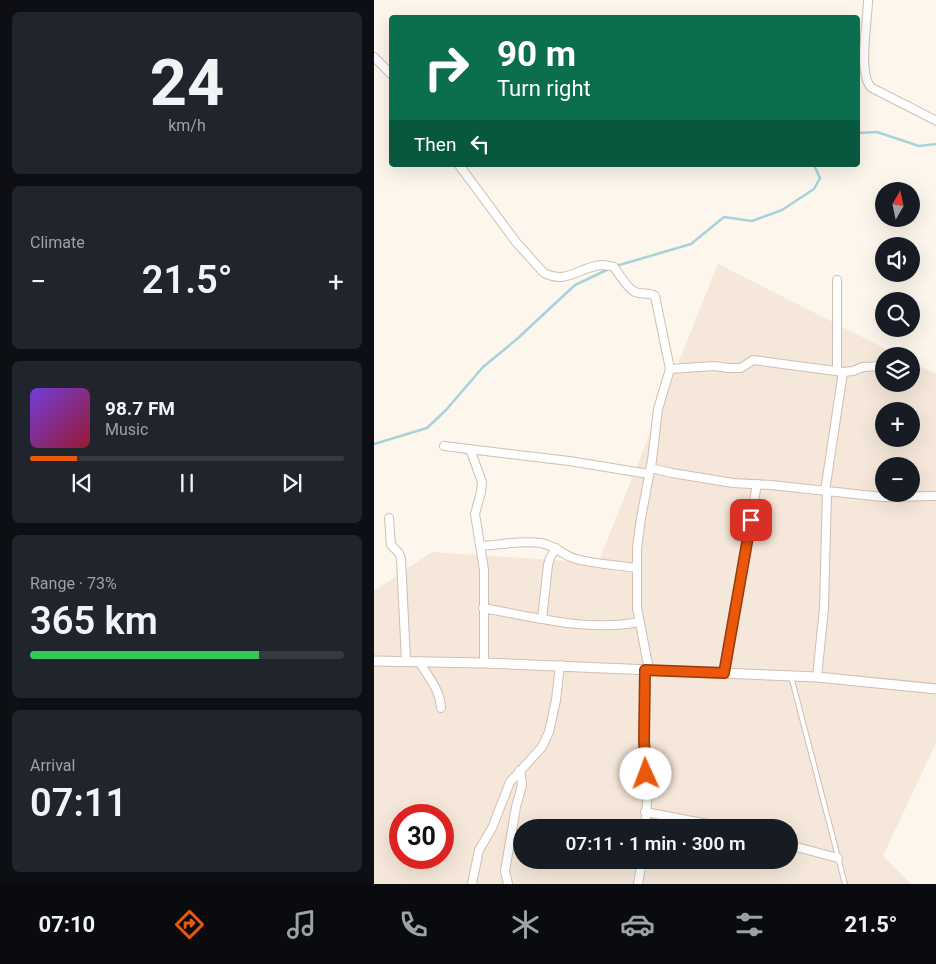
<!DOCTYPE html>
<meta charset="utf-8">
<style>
body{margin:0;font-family:Roboto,sans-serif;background:#20242c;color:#f1f3f6;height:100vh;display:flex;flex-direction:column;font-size:19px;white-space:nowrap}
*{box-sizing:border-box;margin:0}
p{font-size:16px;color:#9ea1a6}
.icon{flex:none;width:28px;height:28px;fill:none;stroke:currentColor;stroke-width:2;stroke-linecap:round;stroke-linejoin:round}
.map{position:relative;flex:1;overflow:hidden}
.drawer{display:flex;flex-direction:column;gap:12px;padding:12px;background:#0d0f14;width:374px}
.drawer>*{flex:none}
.guide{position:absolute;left:15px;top:15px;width:471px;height:152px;border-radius:5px;box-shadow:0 5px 20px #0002;background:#0b6e4f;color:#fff;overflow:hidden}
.needle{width:32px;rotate:9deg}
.buttons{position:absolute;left:501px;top:182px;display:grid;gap:10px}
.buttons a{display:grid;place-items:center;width:45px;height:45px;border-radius:50%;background:#171b24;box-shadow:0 5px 20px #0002;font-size:25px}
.speed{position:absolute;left:15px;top:804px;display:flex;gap:10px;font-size:25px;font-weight:700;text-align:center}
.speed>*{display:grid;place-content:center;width:65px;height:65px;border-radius:50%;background:#171b24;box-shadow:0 5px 20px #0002;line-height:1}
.speed .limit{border:8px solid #d22;background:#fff;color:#111}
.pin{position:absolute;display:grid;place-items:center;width:42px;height:42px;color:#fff;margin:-21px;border-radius:10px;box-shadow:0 2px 8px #0006}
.me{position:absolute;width:55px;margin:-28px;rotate:358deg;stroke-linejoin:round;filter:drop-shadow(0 0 4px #0008)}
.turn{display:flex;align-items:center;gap:18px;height:105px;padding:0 25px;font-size:22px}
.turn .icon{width:65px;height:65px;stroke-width:2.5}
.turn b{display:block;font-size:35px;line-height:42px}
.then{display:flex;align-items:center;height:48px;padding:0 25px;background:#0003;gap:10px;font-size:19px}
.big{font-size:38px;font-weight:600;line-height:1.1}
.drawer .card{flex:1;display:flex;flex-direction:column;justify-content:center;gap:8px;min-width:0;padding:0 18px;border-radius:8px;background:#20242c}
.drawer .dial{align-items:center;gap:0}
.dial b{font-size:65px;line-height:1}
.song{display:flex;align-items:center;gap:15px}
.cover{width:60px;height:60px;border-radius:8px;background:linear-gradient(135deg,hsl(260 70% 55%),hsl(350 70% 35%))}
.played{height:5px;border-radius:2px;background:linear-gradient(90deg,#ea580c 15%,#363941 15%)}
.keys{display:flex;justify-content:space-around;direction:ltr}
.heat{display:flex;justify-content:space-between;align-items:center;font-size:28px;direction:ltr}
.charge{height:8px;border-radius:4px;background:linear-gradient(90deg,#34c759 73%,#363941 0)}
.trip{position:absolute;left:139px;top:819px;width:285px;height:50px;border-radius:25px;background:#171b24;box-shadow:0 5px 20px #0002;font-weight:600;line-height:50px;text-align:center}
.dock{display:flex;height:80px;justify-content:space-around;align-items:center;background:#090b0e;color:#9ea1a6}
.dock .icon{width:35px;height:35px}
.dock .on{color:#ea580c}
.dock b{font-size:22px;color:#f1f3f6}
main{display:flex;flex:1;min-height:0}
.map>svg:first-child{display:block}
.residential{fill:#f5e8da;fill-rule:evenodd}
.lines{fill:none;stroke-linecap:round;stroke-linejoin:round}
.stream{stroke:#a5d3da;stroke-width:2.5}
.service-casing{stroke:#d1beb0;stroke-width:6}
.minor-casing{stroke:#d1beb0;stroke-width:10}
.tertiary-casing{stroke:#d1beb0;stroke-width:11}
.service{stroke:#fff;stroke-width:4}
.minor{stroke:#fff;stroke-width:8}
.tertiary{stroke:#fff;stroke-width:9}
.route-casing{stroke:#983908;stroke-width:12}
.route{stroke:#ea580c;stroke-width:9}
</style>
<main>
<section class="drawer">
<div class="card dial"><b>24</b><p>km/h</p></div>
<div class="card"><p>Climate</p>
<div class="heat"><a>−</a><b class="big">21.5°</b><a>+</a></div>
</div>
<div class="card">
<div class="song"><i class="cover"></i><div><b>98.7 FM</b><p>Music</p></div></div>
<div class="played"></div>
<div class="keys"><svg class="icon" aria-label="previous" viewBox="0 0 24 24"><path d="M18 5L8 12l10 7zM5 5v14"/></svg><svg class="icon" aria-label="pause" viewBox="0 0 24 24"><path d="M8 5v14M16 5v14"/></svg><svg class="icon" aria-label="next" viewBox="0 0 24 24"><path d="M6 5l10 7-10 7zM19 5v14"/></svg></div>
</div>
<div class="card"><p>Range · 73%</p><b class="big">365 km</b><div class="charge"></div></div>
<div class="card"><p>Arrival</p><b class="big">07:11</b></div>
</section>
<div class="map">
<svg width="563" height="884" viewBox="0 0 563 884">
<rect width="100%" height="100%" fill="#fdf6ec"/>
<path class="residential" d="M344,264l182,92h-16v28h28v-22l24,12v369l-53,113 28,28h-537v-293l58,-39 166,11zM510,411h28v28h-28zM510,466h28v28h-28zM26,815h43v43h-43zM148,828h267v32h-267z"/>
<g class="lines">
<g class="stream">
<polyline points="484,133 503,132 545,146 563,144"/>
<polyline points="242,266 317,244 350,217 378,221 408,210 440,189 446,178 440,165"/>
<polyline points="0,444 53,428 72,410 109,367 143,339 201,285 237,268"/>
</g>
<g class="service-casing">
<polyline id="service" points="417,676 471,884"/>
</g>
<g class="minor-casing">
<g id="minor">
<path d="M494,0c0,20 -11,76 4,88l65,33"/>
<polyline points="0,57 18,75"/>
<path d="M85,165l57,77 28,31c24,12 36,-7 58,-8 3,0 8,1 12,2 5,7 13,21 21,25 7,3 13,0 20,4l15,73 -12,40 -6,51 -11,58 -4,30v60l12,62"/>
<polyline points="463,280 463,371"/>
<polyline points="296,369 340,366 354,368 367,368 379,360 469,372 479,371 489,367 510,366"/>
<polyline points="538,370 540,371"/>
<polyline points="70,446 195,461 275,474"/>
<polyline points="96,449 108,482 107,492 101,514 110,570 110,663"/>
<polyline points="277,468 298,473 359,483 397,485 509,497 563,496"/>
<polyline points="451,491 469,372"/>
<polyline points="15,518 17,545 25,553 27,559 32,661"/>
<path d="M106,546c20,-1 41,-6 61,-3 15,3 21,12 35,16 19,5 41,6 61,9"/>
<path d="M109,608c51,9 104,24 156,14"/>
<polyline points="168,619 174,565 176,558 182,548"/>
<path d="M45,661c9,16 21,28 22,47"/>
<polyline points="271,670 270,740 273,802 271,828"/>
<polyline points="350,673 383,484"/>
<polyline points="443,677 450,608 453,491"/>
<polyline points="271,812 355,828"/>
<polyline points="415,845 464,858"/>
<polyline points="98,884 105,850 118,828 136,782 168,747 175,732 182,700 186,665"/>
<polyline points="134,884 131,871 142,807 148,785 146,770"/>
<polyline points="264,884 268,860"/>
</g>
</g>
<g class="tertiary-casing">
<polyline id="tertiary" points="0,661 110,663 443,677 563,689"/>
</g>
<use href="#service" class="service"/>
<use href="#minor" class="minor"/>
<use href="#tertiary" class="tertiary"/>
</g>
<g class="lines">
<g class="route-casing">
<polyline id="route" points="272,774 270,740 271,670 350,673 377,520"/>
</g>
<use href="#route" class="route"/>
</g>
</svg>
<div class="buttons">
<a><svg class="needle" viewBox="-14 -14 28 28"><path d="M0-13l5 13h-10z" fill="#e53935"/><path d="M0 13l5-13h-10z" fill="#9ea1a6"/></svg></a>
<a><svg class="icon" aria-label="sound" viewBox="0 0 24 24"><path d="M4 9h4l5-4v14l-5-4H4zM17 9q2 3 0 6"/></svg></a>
<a><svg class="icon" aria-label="search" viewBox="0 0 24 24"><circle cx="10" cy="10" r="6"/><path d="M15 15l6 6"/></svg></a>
<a><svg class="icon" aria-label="layers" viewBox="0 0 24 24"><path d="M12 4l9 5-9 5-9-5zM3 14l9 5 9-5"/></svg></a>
<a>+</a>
<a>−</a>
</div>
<div class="speed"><div class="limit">30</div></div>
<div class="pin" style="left:377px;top:520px;background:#d93025"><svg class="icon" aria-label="arrive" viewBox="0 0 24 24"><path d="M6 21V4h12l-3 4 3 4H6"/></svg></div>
<svg class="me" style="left:272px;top:774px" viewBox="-20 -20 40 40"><circle r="19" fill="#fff"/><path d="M0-13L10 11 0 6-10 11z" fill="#ea580c"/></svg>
<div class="trip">07:11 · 1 min · 300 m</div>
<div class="guide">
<div class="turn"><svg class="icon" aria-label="right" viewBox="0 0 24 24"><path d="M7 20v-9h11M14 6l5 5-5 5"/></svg><div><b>90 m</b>Turn right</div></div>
<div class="then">Then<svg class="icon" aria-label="left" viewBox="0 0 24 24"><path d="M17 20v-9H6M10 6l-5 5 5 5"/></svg></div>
</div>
</div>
</main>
<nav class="dock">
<b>07:10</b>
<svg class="icon on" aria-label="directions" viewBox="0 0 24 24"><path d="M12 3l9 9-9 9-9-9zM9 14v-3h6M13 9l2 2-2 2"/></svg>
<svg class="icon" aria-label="music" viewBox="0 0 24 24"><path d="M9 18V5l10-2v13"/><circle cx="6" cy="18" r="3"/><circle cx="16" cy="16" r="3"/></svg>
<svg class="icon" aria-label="phone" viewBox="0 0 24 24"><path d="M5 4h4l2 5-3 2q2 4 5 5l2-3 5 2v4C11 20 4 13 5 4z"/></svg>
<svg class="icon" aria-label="climate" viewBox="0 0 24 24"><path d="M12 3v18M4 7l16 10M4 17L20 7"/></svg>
<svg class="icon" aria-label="car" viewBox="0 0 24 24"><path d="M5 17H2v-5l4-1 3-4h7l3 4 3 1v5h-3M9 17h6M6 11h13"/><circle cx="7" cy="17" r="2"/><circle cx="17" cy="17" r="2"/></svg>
<svg class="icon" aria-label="filters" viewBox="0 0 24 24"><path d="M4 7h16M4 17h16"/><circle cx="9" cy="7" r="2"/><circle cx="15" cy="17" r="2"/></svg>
<b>21.5°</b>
</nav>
